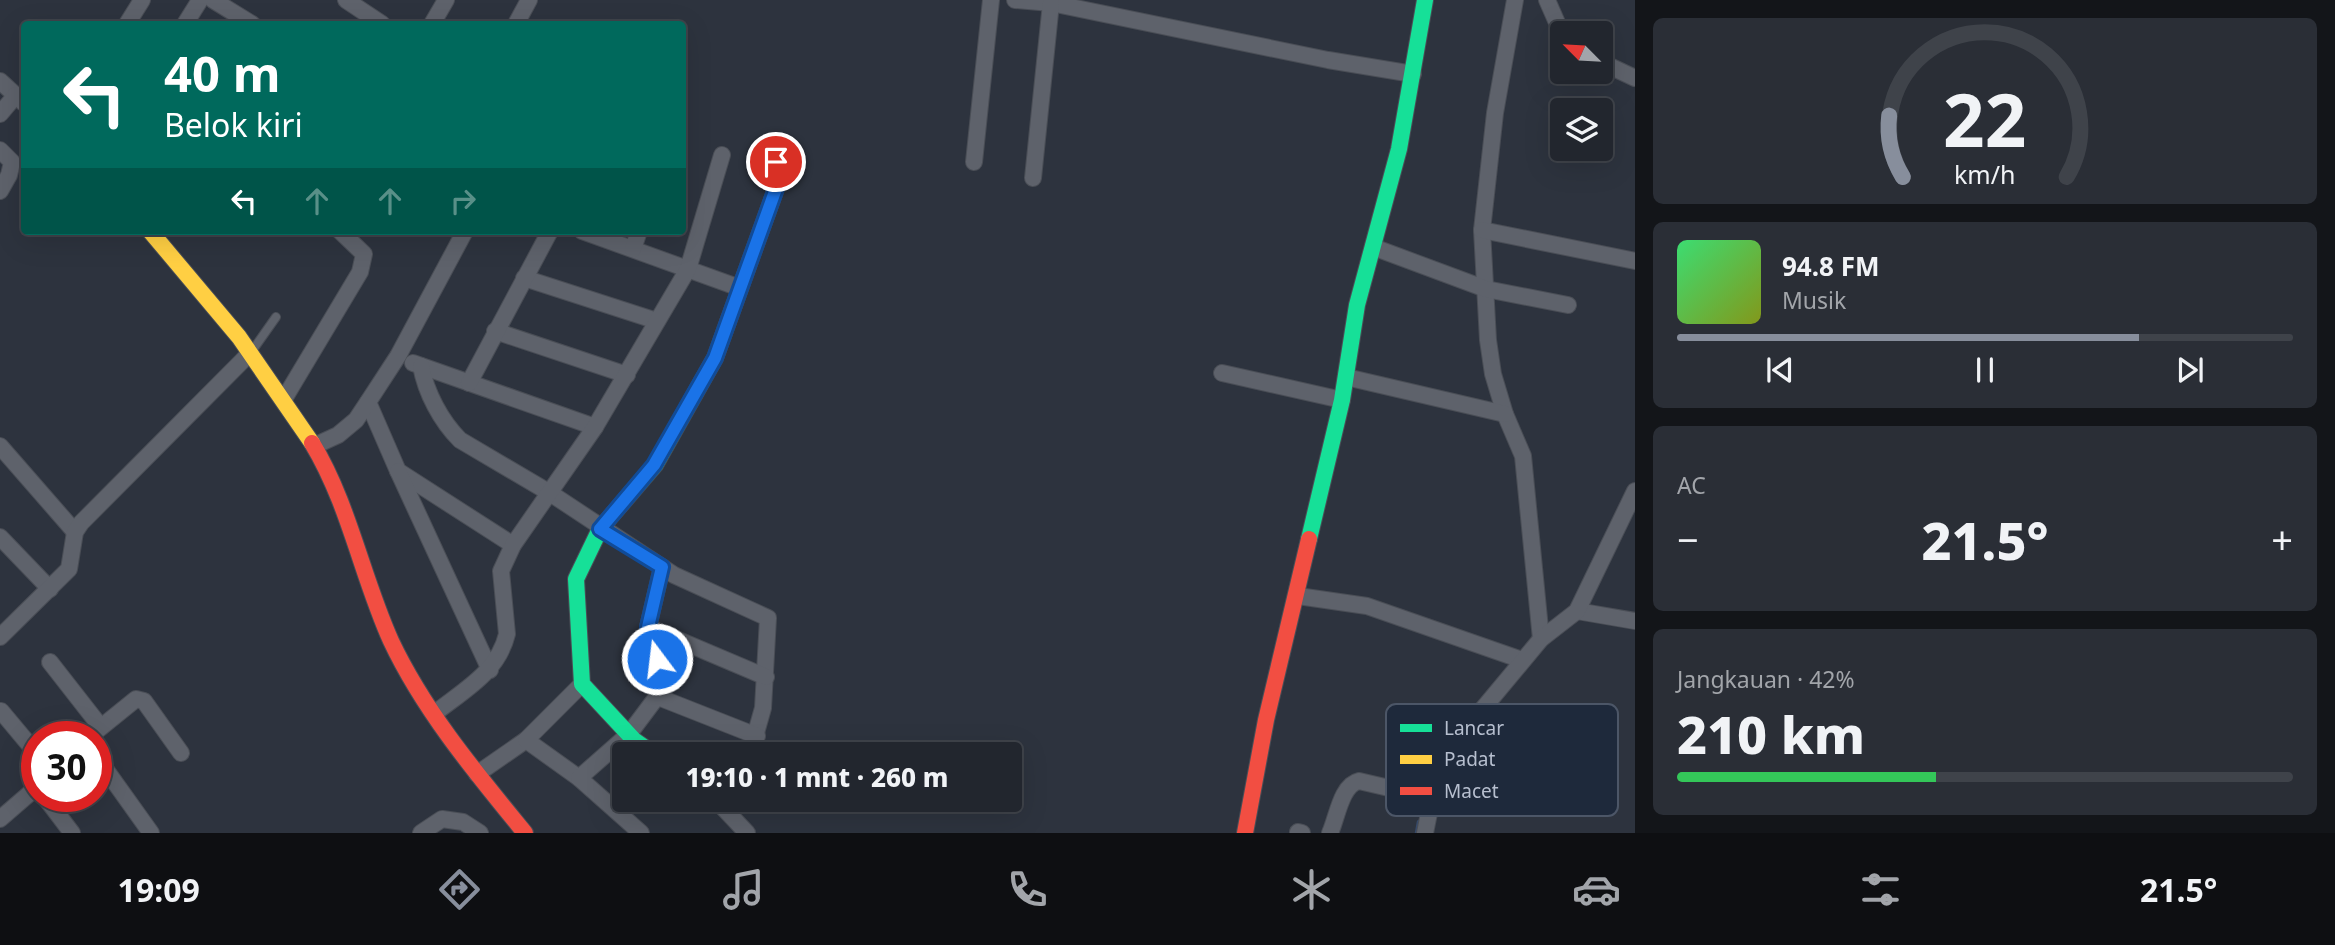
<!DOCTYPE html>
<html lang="id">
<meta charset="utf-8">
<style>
body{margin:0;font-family:"Noto Sans",sans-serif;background:#2a2e36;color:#f1f3f6;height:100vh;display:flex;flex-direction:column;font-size:26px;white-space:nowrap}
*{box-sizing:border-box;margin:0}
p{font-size:23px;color:#a2a5aa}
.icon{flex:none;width:38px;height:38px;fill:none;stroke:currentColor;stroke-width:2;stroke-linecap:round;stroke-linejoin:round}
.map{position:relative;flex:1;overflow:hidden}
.sheet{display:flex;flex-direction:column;gap:18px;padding:18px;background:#131519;width:700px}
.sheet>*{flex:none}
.guide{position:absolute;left:21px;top:21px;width:665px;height:214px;border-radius:7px;box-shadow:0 7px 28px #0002,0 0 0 2px #3f434a;background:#00695c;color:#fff;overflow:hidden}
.needle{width:46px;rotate:294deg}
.buttons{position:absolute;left:1550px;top:21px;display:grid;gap:14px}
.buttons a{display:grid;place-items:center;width:63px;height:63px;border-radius:7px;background:#22262e;box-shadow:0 7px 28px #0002,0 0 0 2px #3f434a;font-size:35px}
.speed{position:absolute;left:21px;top:721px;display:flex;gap:14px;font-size:35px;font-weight:700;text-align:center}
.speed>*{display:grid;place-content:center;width:91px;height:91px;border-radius:50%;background:#22262e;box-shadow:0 7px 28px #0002,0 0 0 2px #3f434a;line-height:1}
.speed .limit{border:10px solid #d22;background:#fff;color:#111}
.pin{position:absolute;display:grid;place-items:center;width:60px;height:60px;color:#fff;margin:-30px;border:4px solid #fff;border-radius:50%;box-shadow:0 2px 7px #0007}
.me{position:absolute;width:77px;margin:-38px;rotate:345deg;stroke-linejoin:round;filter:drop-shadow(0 0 5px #0008)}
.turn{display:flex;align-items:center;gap:24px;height:147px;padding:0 28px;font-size:32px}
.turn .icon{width:91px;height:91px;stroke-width:2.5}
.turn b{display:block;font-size:49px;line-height:60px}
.lanes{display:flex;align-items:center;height:66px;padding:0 28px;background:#0003;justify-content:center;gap:35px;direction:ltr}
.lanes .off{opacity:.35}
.big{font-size:52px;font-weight:800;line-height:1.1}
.sheet .tile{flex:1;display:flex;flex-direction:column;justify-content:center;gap:10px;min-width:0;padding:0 24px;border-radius:10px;background:#2a2e36}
.sheet .dial{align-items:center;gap:0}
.dial svg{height:182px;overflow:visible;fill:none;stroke:#3f434a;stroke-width:7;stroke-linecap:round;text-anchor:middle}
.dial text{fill:#f1f3f6;stroke:none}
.song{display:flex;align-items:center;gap:21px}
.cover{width:84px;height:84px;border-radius:10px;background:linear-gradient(135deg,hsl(140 70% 55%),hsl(70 70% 35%))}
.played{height:7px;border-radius:4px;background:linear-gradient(90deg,#878e9c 75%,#3f434a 75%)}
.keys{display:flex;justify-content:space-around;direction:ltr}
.heat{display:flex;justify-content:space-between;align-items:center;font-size:38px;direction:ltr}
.charge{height:10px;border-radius:5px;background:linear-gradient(90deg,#34c759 42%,#3f434a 0)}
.trip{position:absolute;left:612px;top:742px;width:410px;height:70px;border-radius:7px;background:#22262e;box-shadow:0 7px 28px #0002,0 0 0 2px #3f434a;font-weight:800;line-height:70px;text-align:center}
.tabs{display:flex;height:112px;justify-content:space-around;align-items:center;background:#0e0f12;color:#a2a5aa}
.tabs .icon{width:49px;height:49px}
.tabs .on{color:#878e9c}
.tabs b{font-size:32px;color:#f1f3f6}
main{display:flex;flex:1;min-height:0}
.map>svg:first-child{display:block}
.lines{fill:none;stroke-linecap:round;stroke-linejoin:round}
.stream{stroke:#364a6b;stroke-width:4.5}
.lane-casing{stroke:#4a4e56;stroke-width:10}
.street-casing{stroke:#4a4e56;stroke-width:18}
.fast-casing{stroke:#4a4e56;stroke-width:18}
.slow-casing{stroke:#4a4e56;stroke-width:18}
.jam-casing{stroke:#4a4e56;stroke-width:18}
.lane{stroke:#5e626b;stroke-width:8}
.street{stroke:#5e626b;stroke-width:16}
.fast{stroke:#16e098;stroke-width:16}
.slow{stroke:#ffcf43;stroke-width:16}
.jam{stroke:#f24e42;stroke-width:16}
.route-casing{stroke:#114b97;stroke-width:18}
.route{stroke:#1a73e8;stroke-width:12}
.key{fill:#1e293b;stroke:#4c5667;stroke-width:2}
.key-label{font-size:19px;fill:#b7bfcf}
</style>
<main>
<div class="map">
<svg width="1635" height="833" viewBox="0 0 1635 833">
<rect width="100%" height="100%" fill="#2d333e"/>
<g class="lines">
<polyline class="stream" points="1417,833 1419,822"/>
<g class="lane-casing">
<polyline id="lane" points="252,351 276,317"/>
</g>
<g class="street-casing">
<g id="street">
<polyline points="213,0 252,24"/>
<polyline points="346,0 382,24"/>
<polyline points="1015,0 1051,3 1328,60 1413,74"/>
<polyline points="1515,0 1495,113 1482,230 1488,340 1493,374 1505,414 1523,456 1541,639"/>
<polyline points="1547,0 1558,25 1566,33"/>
<polyline points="127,24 142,0"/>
<polyline points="185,24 200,0"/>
<polyline points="432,24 446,0"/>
<polyline points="516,24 529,0"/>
<polyline points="1601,62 1635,78"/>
<polyline points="0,81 24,103"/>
<polyline points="0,114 16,95"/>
<polyline points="0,150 12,162 9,175 0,191"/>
<polyline points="974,162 991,0"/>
<polyline points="1033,178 1051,3"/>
<polyline points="1482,230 1635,261"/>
<polyline points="582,231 740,288"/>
<polyline points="1373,247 1486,289 1568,305"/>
<polyline points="633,249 639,231"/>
<polyline points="524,278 657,321"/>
<polyline points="495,331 627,375"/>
<polyline points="413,363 595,427"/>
<path d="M421,366c5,27 20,55 39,74l90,53 124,82 94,43 -5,90 -13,46"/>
<polyline points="1222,373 1342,400"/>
<polyline points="1346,377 1505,414"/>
<polyline points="469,383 550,231"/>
<polyline points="284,399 360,272 364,254 340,231"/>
<polyline points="368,402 398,471 513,545"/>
<polyline points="0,446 75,532"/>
<polyline points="314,446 338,435 356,420 368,402 398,356 465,231"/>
<polyline points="398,471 490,670"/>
<polyline points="0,537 50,589"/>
<polyline points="1298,596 1367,606 1522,660"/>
<polyline points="1577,611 1635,621"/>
<polyline points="648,627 766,677"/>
<polyline points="0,637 69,569 75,532 81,523 250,353"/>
<polyline points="50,662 100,726"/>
<polyline points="658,697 757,736"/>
<polyline points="1,711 37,754"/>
<path d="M435,713c29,-23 63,-41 72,-79l-6,-63 12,-26 82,-118 93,-158 34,-114"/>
<polyline points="89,737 136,699 144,701 181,753"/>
<polyline points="96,756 151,833"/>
<polyline points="477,774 526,740"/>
<polyline points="579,778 526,740 582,684"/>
<polyline points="44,796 72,833"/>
<polyline points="716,800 747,833"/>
<polyline points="0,819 37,787"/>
<polyline points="1298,832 1302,833"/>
<polyline points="421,833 442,819 463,822 480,833"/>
<polyline points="641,833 579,778 629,734 662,690 663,681 648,627 662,567"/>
<path d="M1330,833c7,-15 11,-48 29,-52l73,17"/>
<polyline points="1425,833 1432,798 1476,717 1541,639 1577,611 1635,491"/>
</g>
</g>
<g class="fast-casing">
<g id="fast">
<polyline points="1309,539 1342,400 1357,305 1399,149 1425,0"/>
<polyline points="654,754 634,740 582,684 576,579 600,529 655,465 715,358 782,172 779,164 766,157"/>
</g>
</g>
<g class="slow-casing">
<polyline id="slow" points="150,231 239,337 312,443"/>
</g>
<g class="jam-casing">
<g id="jam">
<path d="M312,443c37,61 50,134 79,198 33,70 85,132 134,192"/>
<polyline points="1245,833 1266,720 1309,539"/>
</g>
</g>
<use href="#lane" class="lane"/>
<use href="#street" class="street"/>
<use href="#fast" class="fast"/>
<use href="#slow" class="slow"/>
<use href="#jam" class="jam"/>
</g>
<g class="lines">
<g class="route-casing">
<polyline id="route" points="657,659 648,627 662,567 600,529 654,465 715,358 782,172 776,162"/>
</g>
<use href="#route" class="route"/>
</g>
<rect x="1386" y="704" width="232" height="112" rx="10" class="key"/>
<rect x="1400" y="724" width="32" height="8" fill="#16e098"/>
<rect x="1400" y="755" width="32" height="9" fill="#ffcf43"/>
<rect x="1400" y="787" width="32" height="8" fill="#f24e42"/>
<g class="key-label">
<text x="1444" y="735">Lancar</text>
<text x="1444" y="766">Padat</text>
<text x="1444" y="798">Macet</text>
</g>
</svg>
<div class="buttons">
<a><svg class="needle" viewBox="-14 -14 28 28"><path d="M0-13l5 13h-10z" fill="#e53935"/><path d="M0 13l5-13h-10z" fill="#a2a5aa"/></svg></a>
<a><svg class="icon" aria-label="layers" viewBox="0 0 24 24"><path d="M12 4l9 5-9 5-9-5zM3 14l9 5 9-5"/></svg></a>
</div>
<div class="speed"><div class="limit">30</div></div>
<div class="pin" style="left:776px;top:162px;background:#d93025"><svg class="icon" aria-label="arrive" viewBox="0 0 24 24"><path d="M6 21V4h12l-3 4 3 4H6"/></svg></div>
<svg class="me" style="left:657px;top:659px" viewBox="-20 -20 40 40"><circle r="17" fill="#1a73e8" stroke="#fff" stroke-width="3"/><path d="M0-11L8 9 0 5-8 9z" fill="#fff"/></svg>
<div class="trip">19:10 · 1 mnt · 260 m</div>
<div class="guide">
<div class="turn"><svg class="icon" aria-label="left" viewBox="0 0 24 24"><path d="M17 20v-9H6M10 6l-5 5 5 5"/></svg><div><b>40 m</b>Belok kiri</div></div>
<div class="lanes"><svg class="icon" aria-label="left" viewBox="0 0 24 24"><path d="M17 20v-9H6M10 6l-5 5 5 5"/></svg><svg class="icon off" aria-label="ahead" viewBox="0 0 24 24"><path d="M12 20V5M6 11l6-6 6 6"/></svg><svg class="icon off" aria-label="ahead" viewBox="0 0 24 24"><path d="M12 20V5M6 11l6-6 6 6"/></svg><svg class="icon off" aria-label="right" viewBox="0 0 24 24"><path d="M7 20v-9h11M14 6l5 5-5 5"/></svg></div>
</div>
</div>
<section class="sheet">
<div class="tile dial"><svg viewBox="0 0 100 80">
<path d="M14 69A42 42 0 1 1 86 69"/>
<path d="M14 69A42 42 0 0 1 8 42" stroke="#878e9c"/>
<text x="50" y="56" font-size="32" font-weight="700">22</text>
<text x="50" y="72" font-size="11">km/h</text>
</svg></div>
<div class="tile">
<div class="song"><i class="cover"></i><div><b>94.8 FM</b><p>Musik</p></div></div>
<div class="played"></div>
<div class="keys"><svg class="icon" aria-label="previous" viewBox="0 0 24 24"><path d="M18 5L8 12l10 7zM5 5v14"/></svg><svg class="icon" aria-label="pause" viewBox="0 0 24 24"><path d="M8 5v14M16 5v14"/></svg><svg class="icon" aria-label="next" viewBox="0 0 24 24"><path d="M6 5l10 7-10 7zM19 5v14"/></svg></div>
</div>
<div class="tile"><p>AC</p>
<div class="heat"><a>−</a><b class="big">21.5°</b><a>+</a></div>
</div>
<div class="tile"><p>Jangkauan · 42%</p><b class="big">210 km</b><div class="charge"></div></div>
</section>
</main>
<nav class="tabs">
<b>19:09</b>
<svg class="icon on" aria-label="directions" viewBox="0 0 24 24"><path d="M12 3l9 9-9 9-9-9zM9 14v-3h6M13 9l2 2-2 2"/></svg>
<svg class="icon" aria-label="music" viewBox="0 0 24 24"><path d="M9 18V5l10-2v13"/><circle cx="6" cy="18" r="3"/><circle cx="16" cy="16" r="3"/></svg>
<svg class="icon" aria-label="phone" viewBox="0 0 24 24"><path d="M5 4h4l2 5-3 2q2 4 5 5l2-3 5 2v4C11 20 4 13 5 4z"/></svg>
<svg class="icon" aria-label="climate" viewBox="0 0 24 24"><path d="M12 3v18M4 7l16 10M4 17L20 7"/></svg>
<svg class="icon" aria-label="car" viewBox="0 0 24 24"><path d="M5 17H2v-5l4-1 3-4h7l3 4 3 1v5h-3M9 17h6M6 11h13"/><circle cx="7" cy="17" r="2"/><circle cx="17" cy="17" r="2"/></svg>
<svg class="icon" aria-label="filters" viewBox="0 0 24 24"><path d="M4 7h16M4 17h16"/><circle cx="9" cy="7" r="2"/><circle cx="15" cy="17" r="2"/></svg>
<b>21.5°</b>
</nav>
